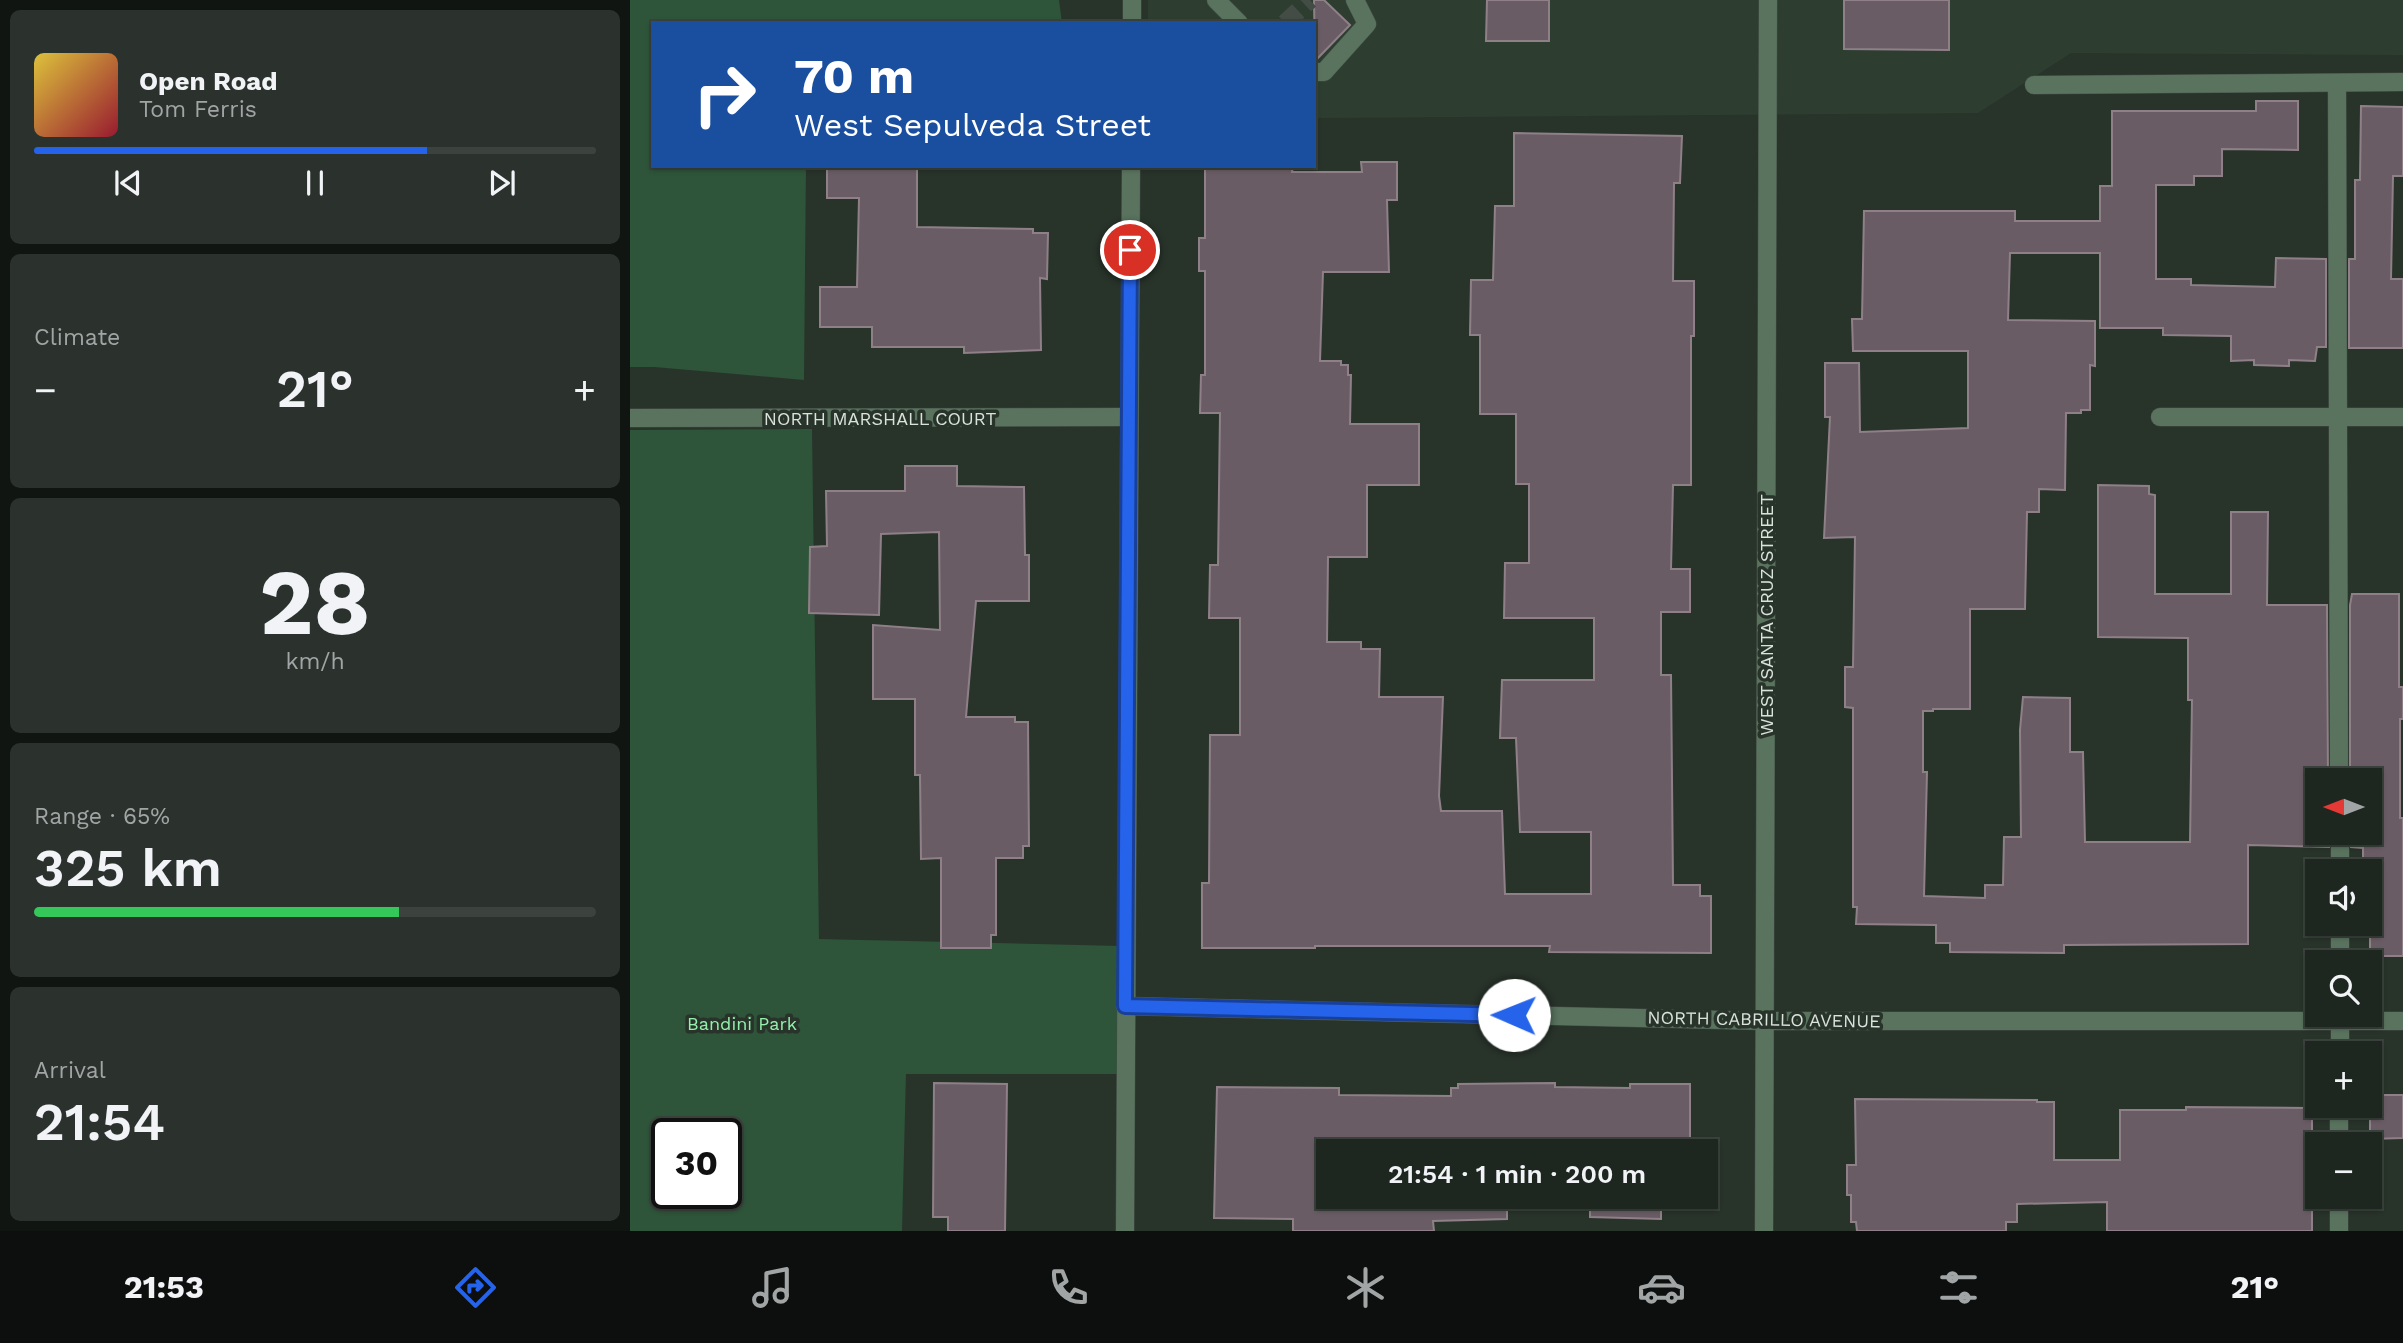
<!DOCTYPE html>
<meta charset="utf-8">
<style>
body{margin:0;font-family:"Work Sans",sans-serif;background:#2b322d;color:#f1f3f6;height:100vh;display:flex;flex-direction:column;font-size:26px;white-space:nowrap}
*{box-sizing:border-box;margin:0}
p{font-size:23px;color:#a1a5a5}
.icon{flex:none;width:38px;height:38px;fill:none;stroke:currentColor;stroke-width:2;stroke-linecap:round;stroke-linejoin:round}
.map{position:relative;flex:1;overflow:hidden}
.side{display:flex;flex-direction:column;gap:10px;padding:10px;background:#101512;width:630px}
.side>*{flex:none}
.hud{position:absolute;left:21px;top:21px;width:665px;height:147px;border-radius:0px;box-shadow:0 2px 5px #0004,0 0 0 2px #3c433e;background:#1a4fa0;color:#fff;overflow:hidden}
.needle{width:46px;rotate:270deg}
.controls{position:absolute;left:1675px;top:768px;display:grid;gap:14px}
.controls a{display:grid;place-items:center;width:77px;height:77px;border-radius:0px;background:#1e2620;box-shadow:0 2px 5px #0004,0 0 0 2px #3c433e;font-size:35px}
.speed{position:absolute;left:21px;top:1118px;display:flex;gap:14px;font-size:35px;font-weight:700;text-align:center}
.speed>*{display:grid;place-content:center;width:91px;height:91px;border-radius:50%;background:#1e2620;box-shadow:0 2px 5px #0004,0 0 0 2px #3c433e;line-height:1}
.speed .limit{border:4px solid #111;border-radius:10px;background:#fff;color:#111}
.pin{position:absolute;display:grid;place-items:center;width:60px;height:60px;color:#fff;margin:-30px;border:4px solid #fff;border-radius:50%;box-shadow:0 2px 7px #0007}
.me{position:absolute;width:77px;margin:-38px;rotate:271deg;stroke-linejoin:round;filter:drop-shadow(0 0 5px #0008)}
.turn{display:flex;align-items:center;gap:24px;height:147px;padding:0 28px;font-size:32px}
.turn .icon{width:91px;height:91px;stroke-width:2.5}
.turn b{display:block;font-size:49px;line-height:60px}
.big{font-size:52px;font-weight:600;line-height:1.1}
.side .tile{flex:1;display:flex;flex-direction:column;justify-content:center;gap:10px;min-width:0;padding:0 24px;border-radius:10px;background:#2b322d}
.side .dial{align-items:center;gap:0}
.dial b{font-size:91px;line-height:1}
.song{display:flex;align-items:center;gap:21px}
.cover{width:84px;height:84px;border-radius:10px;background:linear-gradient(135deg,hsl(50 70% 55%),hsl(350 70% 35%))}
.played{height:7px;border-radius:4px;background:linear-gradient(90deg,#2563eb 70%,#3c433e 70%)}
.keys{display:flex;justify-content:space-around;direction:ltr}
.heat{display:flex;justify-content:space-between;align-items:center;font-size:38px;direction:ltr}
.charge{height:10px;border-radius:5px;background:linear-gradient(90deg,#34c759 65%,#3c433e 0)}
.trip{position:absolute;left:686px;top:1139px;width:402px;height:70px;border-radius:0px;background:#1e2620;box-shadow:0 2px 5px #0004,0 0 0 2px #3c433e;font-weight:600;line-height:70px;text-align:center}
.tabs{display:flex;height:112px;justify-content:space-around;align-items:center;background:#0c0f0d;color:#a1a5a5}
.tabs .icon{width:49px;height:49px}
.tabs .selected{color:#2563eb}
.tabs b{font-size:32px;color:#f1f3f6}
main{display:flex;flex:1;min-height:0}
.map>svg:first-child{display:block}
.built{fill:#2d3e31}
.green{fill:#2e5439;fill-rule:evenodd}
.building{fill:#6a5c64;stroke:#8f8088;stroke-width:2}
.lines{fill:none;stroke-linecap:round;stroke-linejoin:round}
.minor-tunnel{stroke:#434d45;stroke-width:18;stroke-dasharray:18 9;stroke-linecap:butt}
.minor-casing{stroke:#444f46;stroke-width:19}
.minor{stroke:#59735f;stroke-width:18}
.route-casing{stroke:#184099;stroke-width:18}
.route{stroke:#2563eb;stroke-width:12}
.labels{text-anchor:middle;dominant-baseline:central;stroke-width:7;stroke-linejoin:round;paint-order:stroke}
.street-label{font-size:18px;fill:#dae2dc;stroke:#28332a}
.park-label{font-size:18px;fill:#93f0ad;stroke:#28332a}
</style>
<main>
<section class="side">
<div class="tile">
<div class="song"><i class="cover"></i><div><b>Open Road</b><p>Tom Ferris</p></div></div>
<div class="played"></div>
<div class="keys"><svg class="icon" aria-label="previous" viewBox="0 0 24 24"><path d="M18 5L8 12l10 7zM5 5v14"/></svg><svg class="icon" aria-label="pause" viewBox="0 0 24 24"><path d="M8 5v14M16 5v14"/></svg><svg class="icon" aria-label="next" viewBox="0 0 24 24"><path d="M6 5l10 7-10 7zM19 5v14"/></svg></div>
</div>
<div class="tile"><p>Climate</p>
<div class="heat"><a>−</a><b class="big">21°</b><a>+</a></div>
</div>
<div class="tile dial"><b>28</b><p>km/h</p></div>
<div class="tile"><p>Range · 65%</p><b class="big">325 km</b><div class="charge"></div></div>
<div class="tile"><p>Arrival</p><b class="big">21:54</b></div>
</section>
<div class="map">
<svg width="1773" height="1231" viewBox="0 0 1773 1231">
<rect width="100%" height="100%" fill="#28332a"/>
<polygon class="built" points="518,0 1773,0 1773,55 1441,53 1348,113 684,118 684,23 518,23"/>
<g class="green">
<polygon points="0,0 429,0 432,23 23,23 23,166 176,166 174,380 24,367 0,367"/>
<path d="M182,429l7,510 302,7v128h-215l-4,157h-272v-801zM37,1134h59v60h-59z"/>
</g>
<g class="building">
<polygon points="684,0 694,0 720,25 685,61"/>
<polygon points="857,0 919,0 919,41 856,41"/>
<polygon points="1214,0 1319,0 1319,50 1214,49"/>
<polygon points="1626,101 1668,101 1668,150 1592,149 1592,176 1564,176 1564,185 1526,185 1526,279 1561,279 1561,285 1645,287 1646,258 1696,259 1696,347 1687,347 1685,361 1659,360 1659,366 1624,365 1624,360 1601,361 1601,336 1533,335 1533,328 1470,328 1470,253 1380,253 1378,320 1465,321 1465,366 1460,365 1460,410 1451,410 1451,413 1436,413 1435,490 1409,489 1409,512 1397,512 1395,609 1340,609 1340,709 1303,709 1303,711 1293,711 1293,772 1297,772 1294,896 1355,898 1355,885 1373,885 1374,837 1391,837 1390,730 1393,697 1440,698 1440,752 1453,752 1455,842 1560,842 1562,700 1558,700 1558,638 1468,637 1468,485 1519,486 1519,494 1525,495 1525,594 1601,594 1601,512 1638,512 1637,605 1697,605 1698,780 1687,780 1687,833 1699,833 1699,847 1618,845 1618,944 1434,945 1434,953 1320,952 1320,943 1306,943 1306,925 1226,924 1227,907 1223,907 1223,708 1215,707 1215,667 1223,667 1225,537 1194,538 1200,417 1195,417 1195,363 1229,363 1230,432 1338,428 1338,351 1223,351 1222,319 1232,319 1234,211 1385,211 1385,221 1470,221 1470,186 1482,186 1482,111 1626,111"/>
<polygon points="1731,106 1773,107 1773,176 1763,176 1761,279 1773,279 1773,348 1719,348 1719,259 1725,259 1725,180 1730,180"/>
<polygon points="884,133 1052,136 1050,183 1044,183 1043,281 1064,281 1064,336 1061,336 1061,485 1043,485 1041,569 1060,569 1060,612 1031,612 1031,675 1041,675 1043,885 1070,885 1070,896 1081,896 1081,953 919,952 920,946 685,946 685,948 572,948 572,883 579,883 580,735 610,735 610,618 579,618 580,565 588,565 590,413 570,413 571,375 575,375 575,271 569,271 569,238 575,238 575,166 663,166 662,172 732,172 731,162 767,162 767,200 757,200 759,272 693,272 690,361 711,361 711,365 718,365 718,375 721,375 720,424 789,424 789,485 737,485 737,557 698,557 697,642 731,642 731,649 750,649 749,697 813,697 809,796 811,811 872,811 875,894 961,894 961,832 890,832 886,738 870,738 872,680 964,680 964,618 874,618 875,563 899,563 899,484 886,484 886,414 850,414 850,335 840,335 841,280 863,280 865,206 884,206"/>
<polygon points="197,166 287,166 287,227 403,229 403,233 418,233 417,279 410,278 411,350 334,353 334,347 242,347 242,327 190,327 190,287 227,287 229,198 197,198"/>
<polygon points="275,466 327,466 327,486 394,487 395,555 399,555 399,601 346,601 336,717 385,717 385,722 398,722 399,846 393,846 393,858 366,858 366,935 361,935 361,948 311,948 311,858 291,859 290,775 285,775 285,699 243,699 243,625 310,630 309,532 251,534 249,615 179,613 180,547 197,546 196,491 275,491"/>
<polygon points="1722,594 1769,594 1769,687 1773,687 1773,719 1770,719 1770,818 1773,818 1773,956 1740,956 1740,933 1732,933 1732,924 1740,924 1740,872 1733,872 1733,848 1721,847 1721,833 1740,833 1740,780 1720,780 1720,605"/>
<polygon points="304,1083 377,1084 375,1231 318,1231 318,1217 303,1217"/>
<polygon points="925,1083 925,1087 1000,1088 1000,1084 1060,1084 1060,1146 1042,1146 1042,1152 960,1152 960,1148 942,1148 942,1144 875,1143 875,1152 698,1152 698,1197 877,1197 877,1219 803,1221 804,1231 663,1231 663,1219 584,1218 587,1087 709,1088 709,1095 821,1096 821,1088 828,1088 828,1084"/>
<polygon points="1740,1095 1773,1095 1773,1138 1740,1139"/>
<polygon points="1225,1099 1407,1100 1407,1102 1424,1102 1424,1160 1490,1160 1490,1110 1556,1110 1556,1107 1679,1108 1682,1110 1682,1231 1477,1231 1477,1202 1387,1204 1387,1222 1376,1222 1376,1231 1227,1231 1226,1222 1221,1222 1221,1195 1217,1195 1217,1165 1226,1165"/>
<polygon points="960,1197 1039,1197 1039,1202 1031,1202 1031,1219 960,1217"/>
</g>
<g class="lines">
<polyline class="minor-tunnel" points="655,23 680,0"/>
<g class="minor-casing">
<g id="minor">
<polyline points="586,0 609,23"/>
<polyline points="502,23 502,0"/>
<polyline points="684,72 694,72 737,24 725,0"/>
<polyline points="1707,84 1709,780"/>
<polyline points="1404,85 1773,82"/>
<polyline points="1530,417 1773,417"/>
<polyline points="0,418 499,417"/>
<polyline points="1710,833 1710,872"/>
<polyline points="1710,924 1710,962"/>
<polyline points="495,1006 1134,1021 1773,1021"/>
<polyline points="1710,1054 1710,1015"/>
<polyline points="1709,1144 1709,1106"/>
<polyline points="495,1231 501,166"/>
<polyline points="1134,1231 1138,0"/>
<polyline points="1709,1231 1709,1197"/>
</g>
</g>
<use href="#minor" class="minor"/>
</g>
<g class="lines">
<g class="route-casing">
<polyline id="route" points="500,250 495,1006 884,1015"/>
</g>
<use href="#route" class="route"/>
</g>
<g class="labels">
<g class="street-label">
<text x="250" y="418">NORTH MARSHALL COURT</text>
<text transform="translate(1136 615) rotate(-90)">WEST SANTA CRUZ STREET</text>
<text transform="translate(1134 1019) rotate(1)">NORTH CABRILLO AVENUE</text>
</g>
<g class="park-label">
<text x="112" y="1023">Bandini Park</text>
</g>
</g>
</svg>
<div class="controls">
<a><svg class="needle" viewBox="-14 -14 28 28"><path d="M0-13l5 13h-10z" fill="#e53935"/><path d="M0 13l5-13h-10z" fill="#a1a5a5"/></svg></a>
<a><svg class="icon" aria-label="sound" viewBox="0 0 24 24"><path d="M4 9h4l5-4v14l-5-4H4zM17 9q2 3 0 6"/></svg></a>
<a><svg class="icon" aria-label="search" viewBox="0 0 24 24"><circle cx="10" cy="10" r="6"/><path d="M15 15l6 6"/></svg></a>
<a>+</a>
<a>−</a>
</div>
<div class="speed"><div class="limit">30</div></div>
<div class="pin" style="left:500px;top:250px;background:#d93025"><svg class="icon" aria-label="arrive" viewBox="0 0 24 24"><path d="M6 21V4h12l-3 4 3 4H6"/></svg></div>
<svg class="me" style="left:884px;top:1015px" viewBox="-20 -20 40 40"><circle r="19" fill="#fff"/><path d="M0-13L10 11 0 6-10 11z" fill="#2563eb"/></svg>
<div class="trip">21:54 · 1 min · 200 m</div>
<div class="hud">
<div class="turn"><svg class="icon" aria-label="right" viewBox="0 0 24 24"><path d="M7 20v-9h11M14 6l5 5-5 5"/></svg><div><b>70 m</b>West Sepulveda Street</div></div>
</div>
</div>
</main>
<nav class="tabs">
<b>21:53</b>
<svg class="icon selected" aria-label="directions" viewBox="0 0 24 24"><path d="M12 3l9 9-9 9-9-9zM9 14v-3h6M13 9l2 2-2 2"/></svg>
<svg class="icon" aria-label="music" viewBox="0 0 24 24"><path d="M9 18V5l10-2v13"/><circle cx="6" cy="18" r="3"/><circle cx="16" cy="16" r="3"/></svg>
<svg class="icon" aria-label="phone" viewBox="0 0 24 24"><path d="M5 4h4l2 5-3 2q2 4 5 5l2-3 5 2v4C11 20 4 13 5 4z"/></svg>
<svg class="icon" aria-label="climate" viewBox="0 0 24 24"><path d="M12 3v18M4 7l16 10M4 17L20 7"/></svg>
<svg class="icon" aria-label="car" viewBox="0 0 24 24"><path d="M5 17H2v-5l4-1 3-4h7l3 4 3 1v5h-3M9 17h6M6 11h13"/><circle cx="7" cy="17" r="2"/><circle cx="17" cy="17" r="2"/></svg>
<svg class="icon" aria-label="filters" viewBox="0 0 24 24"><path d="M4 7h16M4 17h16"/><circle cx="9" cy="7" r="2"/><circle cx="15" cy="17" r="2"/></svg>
<b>21°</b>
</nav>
